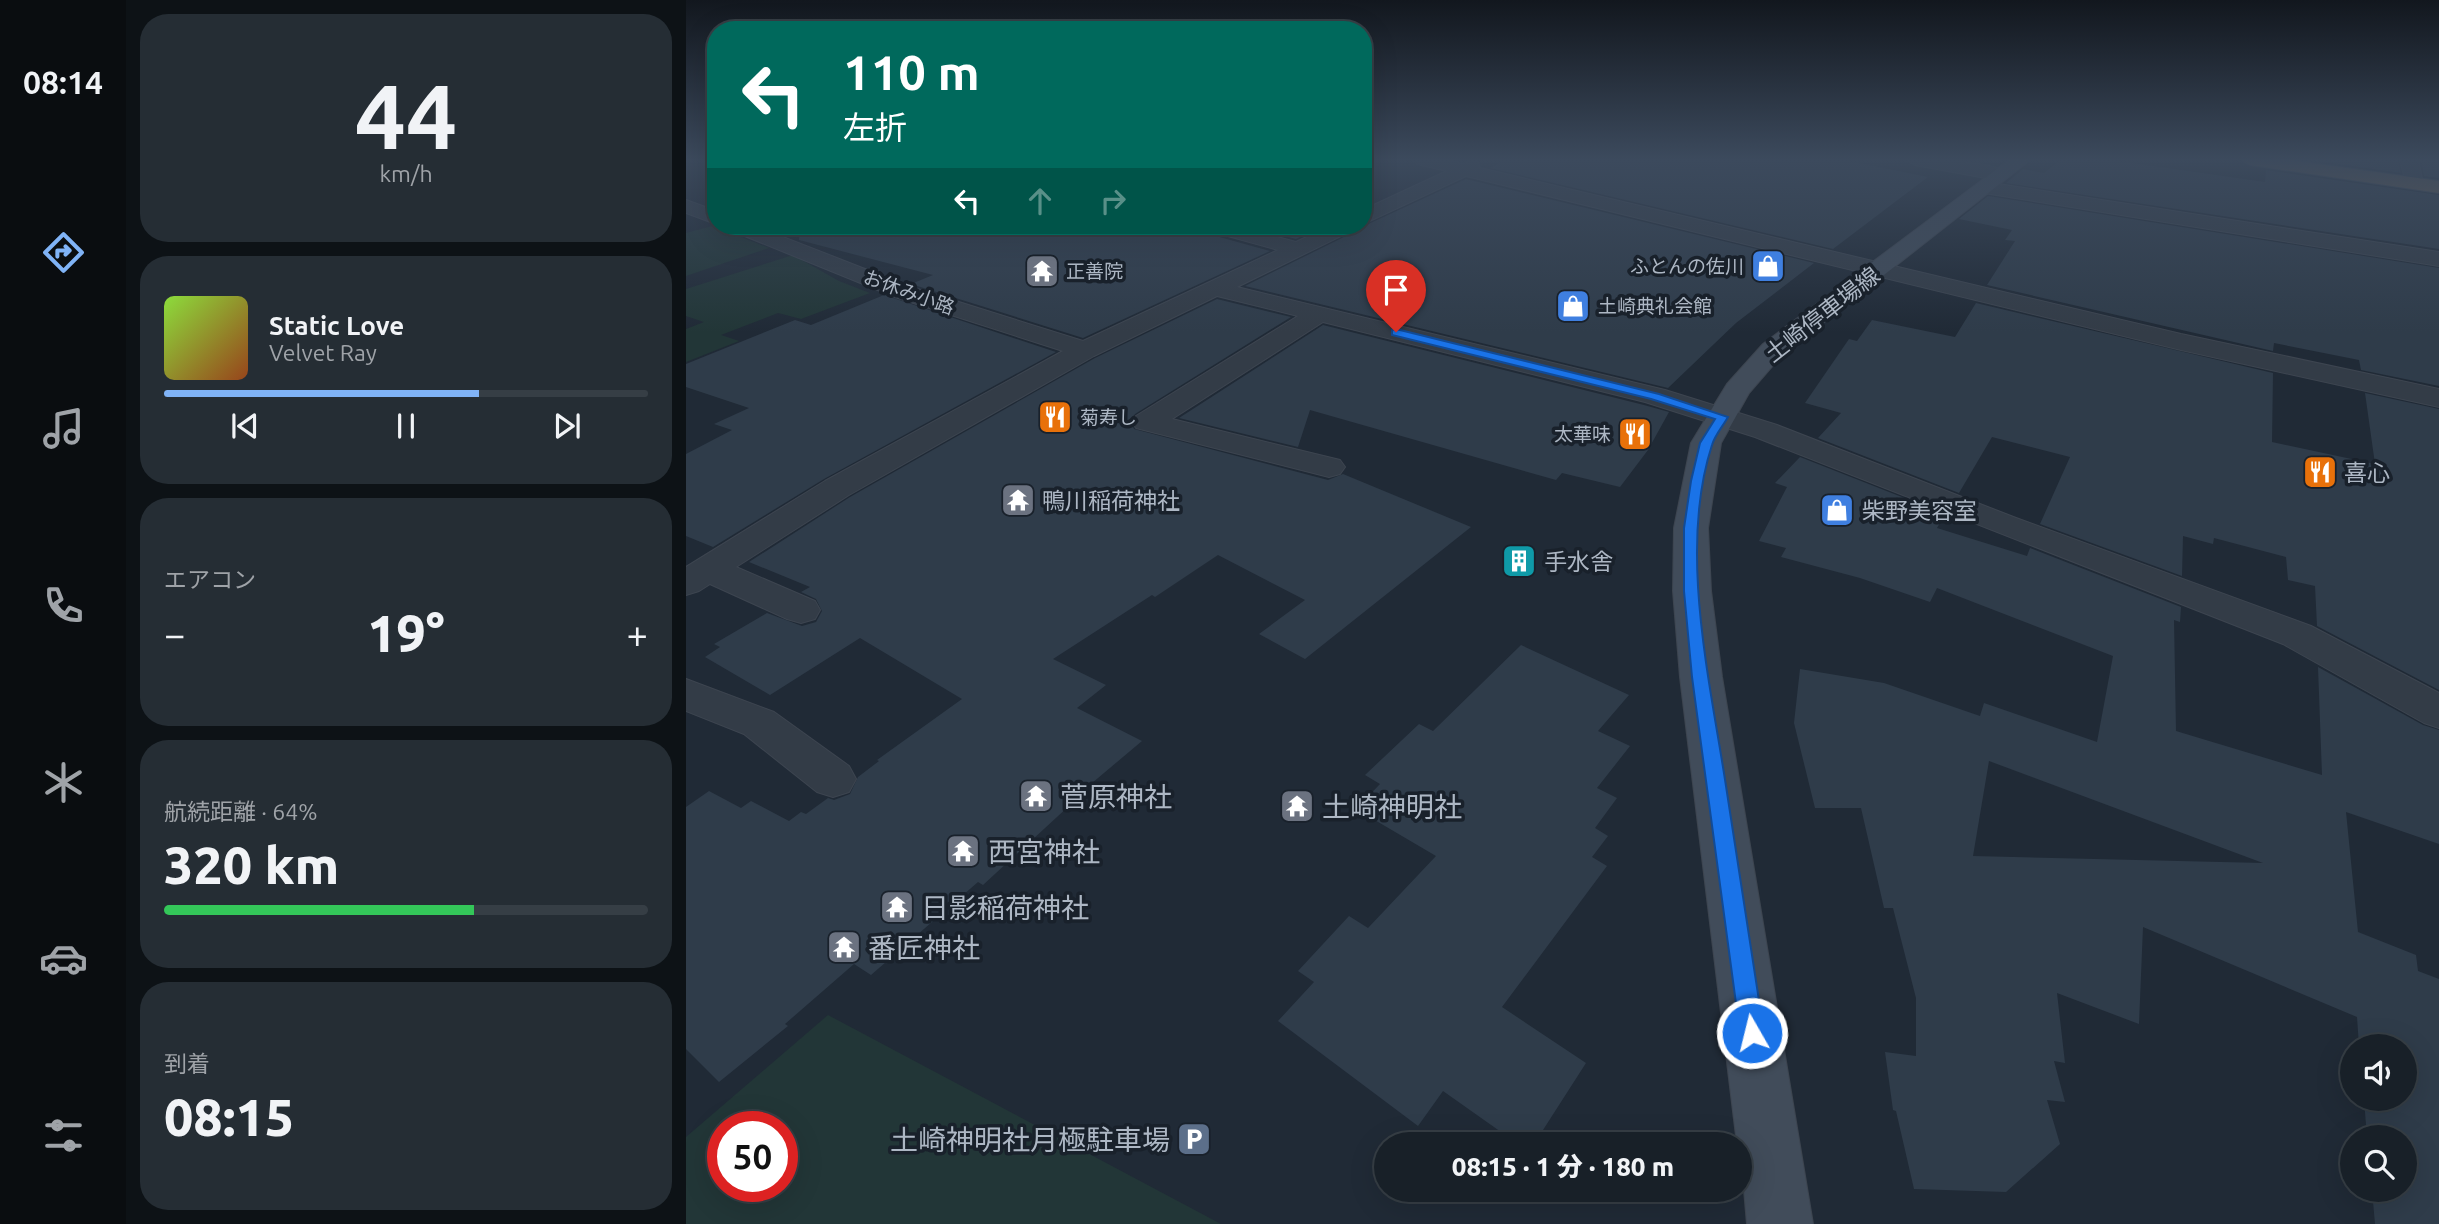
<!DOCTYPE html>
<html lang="ja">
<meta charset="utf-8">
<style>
body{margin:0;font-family:Ubuntu,"Noto Sans JP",sans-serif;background:#252d34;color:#f1f3f6;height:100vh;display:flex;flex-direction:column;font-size:26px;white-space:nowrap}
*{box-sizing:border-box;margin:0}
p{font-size:23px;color:#9fa3a8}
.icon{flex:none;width:38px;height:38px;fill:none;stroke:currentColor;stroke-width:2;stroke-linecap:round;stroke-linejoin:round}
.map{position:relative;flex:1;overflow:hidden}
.drawer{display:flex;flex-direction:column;gap:14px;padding:14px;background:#0d1216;width:560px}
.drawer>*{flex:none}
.banner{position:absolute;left:21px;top:21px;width:665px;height:214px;border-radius:28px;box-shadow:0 7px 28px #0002,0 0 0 2px #363e45;background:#00695c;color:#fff;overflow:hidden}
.tools{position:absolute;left:1654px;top:1034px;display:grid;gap:14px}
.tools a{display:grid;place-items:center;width:77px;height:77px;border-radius:50%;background:#182028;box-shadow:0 7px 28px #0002,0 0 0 2px #363e45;font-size:35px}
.speed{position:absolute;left:21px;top:1111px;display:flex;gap:14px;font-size:35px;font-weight:700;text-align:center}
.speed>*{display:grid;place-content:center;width:91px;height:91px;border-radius:50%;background:#182028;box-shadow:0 7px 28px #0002,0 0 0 2px #363e45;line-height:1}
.speed .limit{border:10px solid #d22;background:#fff;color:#111}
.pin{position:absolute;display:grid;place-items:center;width:60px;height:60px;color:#fff;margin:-72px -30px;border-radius:50% 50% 50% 0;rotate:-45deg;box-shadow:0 0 7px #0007}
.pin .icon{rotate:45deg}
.me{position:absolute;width:77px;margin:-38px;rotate:352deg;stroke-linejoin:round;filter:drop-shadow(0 0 5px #0008)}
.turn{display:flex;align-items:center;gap:24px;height:147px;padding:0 21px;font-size:32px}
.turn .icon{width:91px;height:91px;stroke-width:2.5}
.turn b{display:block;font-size:49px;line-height:60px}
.lanes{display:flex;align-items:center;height:66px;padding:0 21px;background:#0003;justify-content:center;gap:35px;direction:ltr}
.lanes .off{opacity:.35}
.big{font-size:52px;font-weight:800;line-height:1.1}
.drawer .tile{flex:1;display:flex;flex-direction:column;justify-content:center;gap:10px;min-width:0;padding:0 24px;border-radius:28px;background:#252d34}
.drawer .dial{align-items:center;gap:0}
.dial b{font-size:91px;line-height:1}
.song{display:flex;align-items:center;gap:21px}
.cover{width:84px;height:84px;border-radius:10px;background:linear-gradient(135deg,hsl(90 70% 55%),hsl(20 70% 35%))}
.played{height:7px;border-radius:4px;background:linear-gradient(90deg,#80b3f6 65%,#363e45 65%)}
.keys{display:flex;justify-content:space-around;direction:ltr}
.heat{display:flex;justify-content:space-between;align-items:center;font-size:38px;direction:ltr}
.charge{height:10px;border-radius:5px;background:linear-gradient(90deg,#34c759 64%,#363e45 0)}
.trip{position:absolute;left:688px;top:1132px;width:378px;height:70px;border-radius:35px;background:#182028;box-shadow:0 7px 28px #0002,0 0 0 2px #363e45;font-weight:800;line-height:70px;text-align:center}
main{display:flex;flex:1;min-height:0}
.tabs{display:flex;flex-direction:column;width:126px;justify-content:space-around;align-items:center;background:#0a0d10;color:#9fa3a8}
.tabs .icon{width:49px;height:49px}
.tabs .on{color:#80b3f6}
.tabs b{font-size:32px;color:#f1f3f6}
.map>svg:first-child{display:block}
.green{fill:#223637;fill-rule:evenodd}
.building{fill:#2f3c4a;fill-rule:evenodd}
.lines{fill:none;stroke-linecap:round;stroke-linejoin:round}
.street-casing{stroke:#3d4550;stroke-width:2}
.secondary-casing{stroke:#3d4550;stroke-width:2}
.highway-casing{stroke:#3e4751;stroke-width:2}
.street{fill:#333c47;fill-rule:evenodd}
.secondary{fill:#414c5a;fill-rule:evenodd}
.highway{fill:#6d6050;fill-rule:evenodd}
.route{fill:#1a73e8;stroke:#114b97;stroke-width:2}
.labels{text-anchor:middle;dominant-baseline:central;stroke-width:7;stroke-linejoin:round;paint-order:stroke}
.far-poi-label{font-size:19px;fill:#adb7c4;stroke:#19212b;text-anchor:start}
.far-street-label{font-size:19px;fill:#adb7c4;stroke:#19212b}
.street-label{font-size:23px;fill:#adb7c4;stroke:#19212b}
.poi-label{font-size:23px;fill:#adb7c4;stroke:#19212b;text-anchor:start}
.near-poi-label{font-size:28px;fill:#adb7c4;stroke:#19212b;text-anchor:start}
</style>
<main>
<nav class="tabs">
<b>08:14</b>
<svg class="icon on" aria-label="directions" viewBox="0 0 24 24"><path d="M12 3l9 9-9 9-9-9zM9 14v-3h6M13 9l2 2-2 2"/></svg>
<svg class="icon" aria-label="music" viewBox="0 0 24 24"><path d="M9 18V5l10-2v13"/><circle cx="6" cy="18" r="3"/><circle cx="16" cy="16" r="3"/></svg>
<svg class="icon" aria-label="phone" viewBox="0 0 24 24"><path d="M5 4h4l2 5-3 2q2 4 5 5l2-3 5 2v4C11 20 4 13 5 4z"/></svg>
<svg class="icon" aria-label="climate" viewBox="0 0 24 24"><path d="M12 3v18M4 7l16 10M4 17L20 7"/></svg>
<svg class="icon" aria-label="car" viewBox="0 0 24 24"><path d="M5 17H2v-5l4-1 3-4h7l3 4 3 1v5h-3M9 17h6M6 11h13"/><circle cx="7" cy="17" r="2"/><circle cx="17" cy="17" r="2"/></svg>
<svg class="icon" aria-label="filters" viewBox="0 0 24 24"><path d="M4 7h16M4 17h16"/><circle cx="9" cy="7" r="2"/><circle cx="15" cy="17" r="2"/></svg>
</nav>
<section class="drawer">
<div class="tile dial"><b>44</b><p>km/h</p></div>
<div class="tile">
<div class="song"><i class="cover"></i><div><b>Static Love</b><p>Velvet Ray</p></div></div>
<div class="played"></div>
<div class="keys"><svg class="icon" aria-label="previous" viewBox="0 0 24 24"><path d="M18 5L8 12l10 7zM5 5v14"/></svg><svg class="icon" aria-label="pause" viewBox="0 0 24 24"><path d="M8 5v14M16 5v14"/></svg><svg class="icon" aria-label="next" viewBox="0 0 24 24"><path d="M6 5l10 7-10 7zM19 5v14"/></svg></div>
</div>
<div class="tile"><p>エアコン</p>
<div class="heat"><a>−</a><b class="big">19°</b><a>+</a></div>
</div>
<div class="tile"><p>航続距離 · 64%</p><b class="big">320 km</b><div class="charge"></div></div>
<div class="tile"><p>到着</p><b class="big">08:15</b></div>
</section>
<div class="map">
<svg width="1753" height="1224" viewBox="0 0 1753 1224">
<rect width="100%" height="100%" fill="#202a36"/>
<g class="green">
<polygon points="26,226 83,248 0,276 0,233"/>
<polygon points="107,255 153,281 184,293 115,319 92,313 35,335 53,341 0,362 0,329 18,322 0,316 0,289"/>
<path d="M142,1015l393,209h-535v-87zM37,1127h59v59h-59z"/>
</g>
<g class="building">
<polygon points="820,160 1158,160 1242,177 1147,249 804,168"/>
<polygon points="1375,160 1425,160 1579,182 1580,170 1753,195 1753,249 1320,183 1337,169 1358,173"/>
<polygon points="1625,160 1712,160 1715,173"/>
<polygon points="1735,160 1753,160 1753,178 1738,176"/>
<polygon points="780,179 1128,263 1050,323 982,388 559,286 668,232 673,226 678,226"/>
<polygon points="1302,196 1753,268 1753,386 1675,370 1673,360 1588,343 1587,351 1301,285 1329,241 1319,240 1326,230 1273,219"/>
<polygon points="114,226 227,226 249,231 263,226 514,226 519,233 584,251 397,338 225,284 247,275 113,240"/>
<polygon points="559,226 638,226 610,239"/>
<polygon points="198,295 370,352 138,479 27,547 0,536 0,454 46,430 28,424 63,408 0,387 0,364 109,320 125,325"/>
<polygon points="531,299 605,317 449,414 444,421 448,429 642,480 657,474 785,527 619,659 573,634 619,600 532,555 469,597 466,595 367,659 420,685 391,708 456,741 393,794 382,804 384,805 297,885 292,882 185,975 168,964 99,1024 102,1026 33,1082 0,1049 0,807 23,791 55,808 65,801 103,821 115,812 120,814 142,798 148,800 164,794 172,777 193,761 191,760 276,699 174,638 84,695 19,657 34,647 28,644 81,613 116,626 130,622 136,611 130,599 115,592 124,587 63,562 164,497 409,358"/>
<polygon points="1290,303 1587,373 1586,442 1689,464 1679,393 1753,409 1753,690 1631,626 1629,586 1602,580 1600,557 1528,538 1527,544 1497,536 1496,576 1354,524 1384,457 1306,437 1273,493 1132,438 1155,413 1119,403 1163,339 1171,341 1186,320 1269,337"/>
<polygon points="637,325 958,405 983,412 962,450 934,487 876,473 870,480 624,410 612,447 493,418"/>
<path d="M1114,457l145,57 -8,14 90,28 3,-8 151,59 -1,15 -6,-2 2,111 146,44 -4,-108 105,58 16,5v114l-93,-32 12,120 58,23 2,16 21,8v245h-64l-3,-34h32v-52h-37l-3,-39h40v-53h-45l-2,-29 -214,-90 -4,97 -82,-31 8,70 -11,-2 11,41 -18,-2 13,44 -54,48 -92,-3 -18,-78 -3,-1 -8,-58 31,4v-58l-23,-90h-9l-23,-100h-46l-21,-85 6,-54 84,14 96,33 4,-13 113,39 16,-86 -176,-68 -7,14 -70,-24 -79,-21 5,-9 -27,-7 28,-54 -12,-4zM1303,761l274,102 -290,-7z"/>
<polygon points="835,645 943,695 912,731 944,746 911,788 931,798 909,828 922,836 906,857 921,866 816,1007 900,1063 848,1144 832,1144 757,1091 732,1126 592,1021 628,982 612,971 663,916 682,928 750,856 670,809 694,784 679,775 733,724 747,731"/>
</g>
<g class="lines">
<g class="street-casing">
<g id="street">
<polygon points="728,160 761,160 776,164 786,161 792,162 794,168 1495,334 1753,389 1753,407 1495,350 780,176 677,224 677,210 761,171 731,164"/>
<path d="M1220,160c21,0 93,1 105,15l-9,6 -87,-16z"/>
<polygon points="1714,160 1732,160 1737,183 1735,187 1721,187"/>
<polygon points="1299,182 1753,252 1753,266 1292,192 1289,188"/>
<polygon points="0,200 30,211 30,224 0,213"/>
<polygon points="41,226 69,226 225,287 397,341 592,250 520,230 517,226 550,226 610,242 644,226 670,226 667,230 551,287 979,390 1091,425 1330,518 1625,626 1753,693 1753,728 1738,723 1597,644 1069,437 959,402 637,322 486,419 654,460 659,467 654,474 643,477 450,428 446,422 450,416 612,316 531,296 408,356 163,495 50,567 129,601 134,610 129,619 115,623 101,619 24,584 13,591 0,595 0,567 139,481 377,351 209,297 44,230"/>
<polygon points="0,679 88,712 163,766 170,779 163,792 147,797 131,792 58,734 0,711"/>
</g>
</g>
<g class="secondary-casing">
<polygon id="secondary" points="1323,160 1344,160 1095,356 1063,393 1035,443 1022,528 1025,591 1036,677 1127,1224 1061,1224 1054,1144 1051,1144 994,677 987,591 988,528 1005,443 1041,384 1077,344"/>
</g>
<g class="highway-casing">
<polygon id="highway" points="1555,160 1604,160 1753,181 1753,193 1564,165"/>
</g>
<use href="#street" class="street"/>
<use href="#secondary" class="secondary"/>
<use href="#highway" class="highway"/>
</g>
<linearGradient id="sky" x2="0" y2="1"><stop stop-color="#12171e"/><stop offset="0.48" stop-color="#3c4a5d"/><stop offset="1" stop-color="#3c4a5d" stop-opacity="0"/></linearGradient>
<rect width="1753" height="332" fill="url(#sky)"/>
<path class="route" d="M710,329l263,65 69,23c-5,9 -13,18 -16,28 -34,104 -2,236 14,341 13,83 26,165 38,247l-3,8 -9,3 -8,-3 -4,-8 -48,-356 -8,-86v-63l7,-47 9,-38 15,-24 -64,-20 -259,-64v-5z"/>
<defs>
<g id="shop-square" transform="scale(1.75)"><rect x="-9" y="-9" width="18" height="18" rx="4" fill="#3f7fe0" stroke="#19212b"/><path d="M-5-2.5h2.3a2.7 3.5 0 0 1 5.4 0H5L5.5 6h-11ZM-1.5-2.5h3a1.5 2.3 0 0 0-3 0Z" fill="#fff"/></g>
<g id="temple-square" transform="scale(1.75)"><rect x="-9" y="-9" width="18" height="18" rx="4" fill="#6b7280" stroke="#19212b"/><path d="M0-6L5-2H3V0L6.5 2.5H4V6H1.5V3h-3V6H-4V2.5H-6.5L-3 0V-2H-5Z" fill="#fff"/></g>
<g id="restaurant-square" transform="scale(1.75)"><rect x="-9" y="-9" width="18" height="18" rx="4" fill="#e8710a" stroke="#19212b"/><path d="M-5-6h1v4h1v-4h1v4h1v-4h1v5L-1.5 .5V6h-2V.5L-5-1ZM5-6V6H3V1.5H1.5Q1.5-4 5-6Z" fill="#fff"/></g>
<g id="building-square" transform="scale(1.75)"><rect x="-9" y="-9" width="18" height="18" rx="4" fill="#0f9aa8" stroke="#19212b"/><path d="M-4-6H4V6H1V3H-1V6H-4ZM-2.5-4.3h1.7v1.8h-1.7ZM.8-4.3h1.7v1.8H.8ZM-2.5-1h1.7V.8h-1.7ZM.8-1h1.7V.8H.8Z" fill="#fff"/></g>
<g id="parking-square" transform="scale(1.75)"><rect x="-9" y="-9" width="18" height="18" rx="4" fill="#5c6f8a" stroke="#19212b"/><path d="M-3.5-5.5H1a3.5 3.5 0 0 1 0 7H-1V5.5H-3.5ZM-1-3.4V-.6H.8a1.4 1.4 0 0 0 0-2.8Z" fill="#fff"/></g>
</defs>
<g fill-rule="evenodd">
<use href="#shop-square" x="1082" y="266"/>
<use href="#temple-square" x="356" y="271"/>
<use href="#shop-square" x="887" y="306"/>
<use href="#restaurant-square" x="369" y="417"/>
<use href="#restaurant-square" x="949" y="434"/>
<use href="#restaurant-square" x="1634" y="472"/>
<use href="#temple-square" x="332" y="500"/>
<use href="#shop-square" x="1151" y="510"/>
<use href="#building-square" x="833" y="561"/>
<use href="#temple-square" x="350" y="796"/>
<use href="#temple-square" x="611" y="806"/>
<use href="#temple-square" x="277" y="851"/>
<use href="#temple-square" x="211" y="907"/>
<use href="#temple-square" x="158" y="947"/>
<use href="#parking-square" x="508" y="1139"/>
</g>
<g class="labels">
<g class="far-poi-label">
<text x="1058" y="266" text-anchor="end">ふとんの佐川</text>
<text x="380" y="271">正善院</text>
<text x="912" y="306">土崎典礼会館</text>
<text x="394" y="417">菊寿し</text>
<text x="925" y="434" text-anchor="end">太華味</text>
</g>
<g class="far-street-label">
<text transform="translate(223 292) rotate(20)">お休み小路</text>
</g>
<g class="street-label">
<text transform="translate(1136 314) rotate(-38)">土崎停車場線</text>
</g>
<g class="poi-label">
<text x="1658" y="472">喜心</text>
<text x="356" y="500">鴨川稲荷神社</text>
<text x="1176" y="510">柴野美容室</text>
<text x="858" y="561">手水舎</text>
</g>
<g class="near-poi-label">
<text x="374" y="796">菅原神社</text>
<text x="636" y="806">土崎神明社</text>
<text x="302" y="851">西宮神社</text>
<text x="235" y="907">日影稲荷神社</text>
<text x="182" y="947">番匠神社</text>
<text x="484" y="1139" text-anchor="end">土崎神明社月極駐車場</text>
</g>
</g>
</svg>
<div class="tools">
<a><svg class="icon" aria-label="sound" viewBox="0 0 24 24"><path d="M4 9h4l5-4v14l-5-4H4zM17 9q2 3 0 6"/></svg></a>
<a><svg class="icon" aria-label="search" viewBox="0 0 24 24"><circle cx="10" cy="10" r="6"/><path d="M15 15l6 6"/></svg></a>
</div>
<div class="speed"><div class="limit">50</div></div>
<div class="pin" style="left:710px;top:332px;background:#d93025"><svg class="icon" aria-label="arrive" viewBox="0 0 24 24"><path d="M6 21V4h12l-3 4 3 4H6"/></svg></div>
<svg class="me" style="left:1066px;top:1033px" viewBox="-20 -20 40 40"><circle r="17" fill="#1a73e8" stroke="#fff" stroke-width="3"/><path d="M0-11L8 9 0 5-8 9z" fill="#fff"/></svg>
<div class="trip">08:15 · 1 分 · 180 m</div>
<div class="banner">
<div class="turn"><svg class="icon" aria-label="left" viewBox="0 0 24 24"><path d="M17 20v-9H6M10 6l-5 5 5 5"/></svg><div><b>110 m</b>左折</div></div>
<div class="lanes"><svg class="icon" aria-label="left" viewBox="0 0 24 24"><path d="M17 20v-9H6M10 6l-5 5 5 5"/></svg><svg class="icon off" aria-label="ahead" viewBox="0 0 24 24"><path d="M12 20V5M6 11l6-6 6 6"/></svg><svg class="icon off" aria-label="right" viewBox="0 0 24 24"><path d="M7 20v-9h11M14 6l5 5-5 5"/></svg></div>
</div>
</div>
</main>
